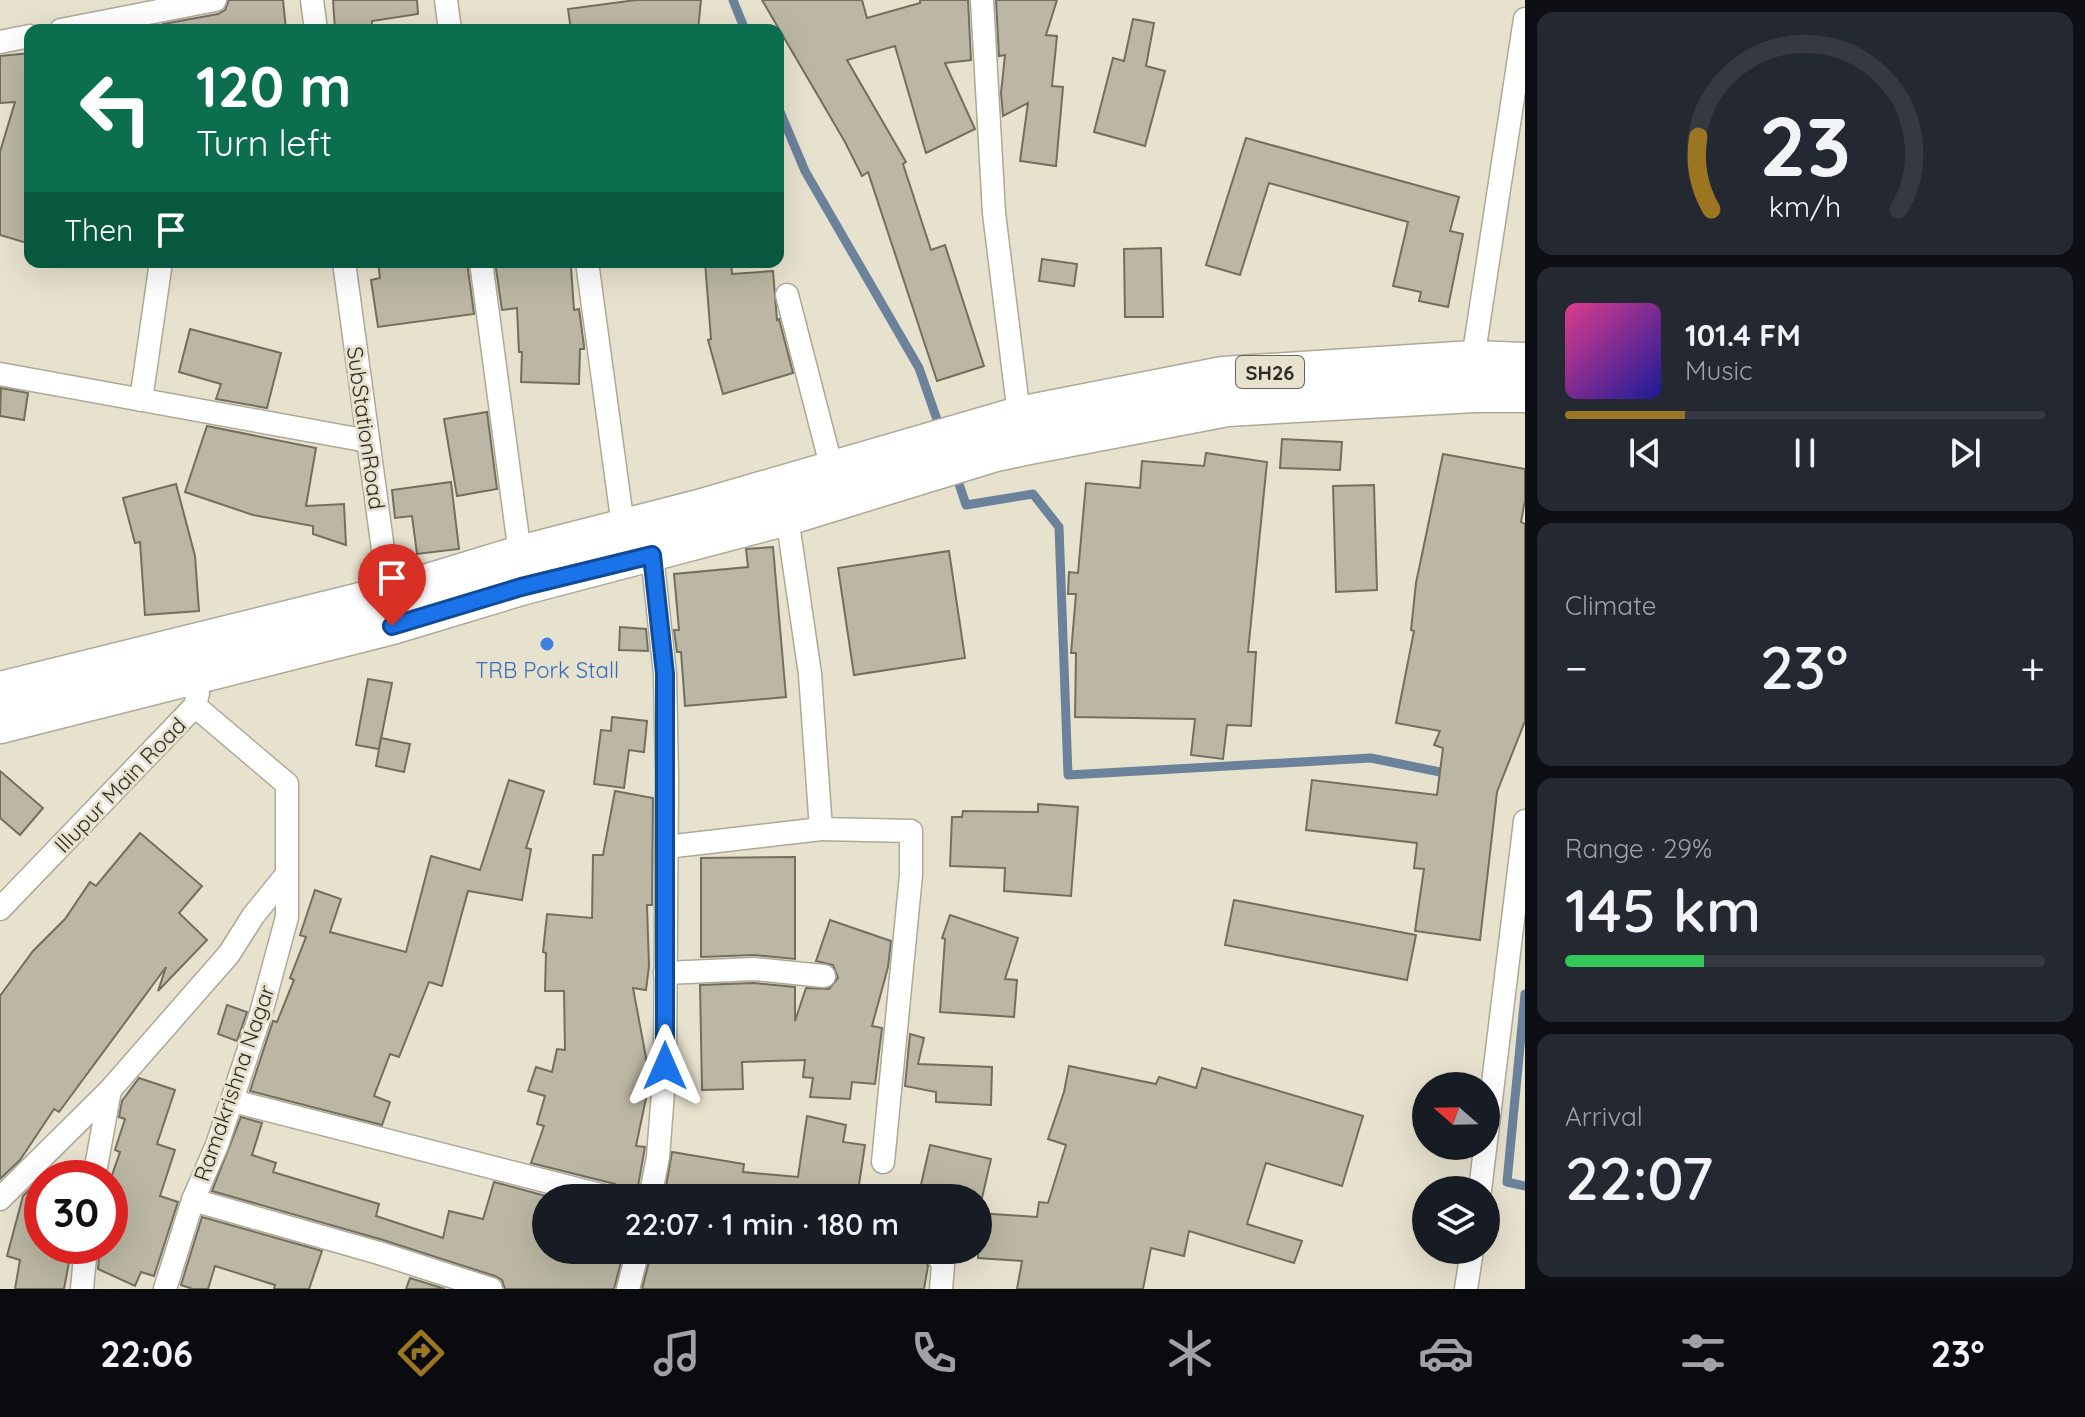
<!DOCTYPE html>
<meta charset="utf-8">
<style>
body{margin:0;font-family:Quicksand,sans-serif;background:#242831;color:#f1f3f6;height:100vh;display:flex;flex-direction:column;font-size:30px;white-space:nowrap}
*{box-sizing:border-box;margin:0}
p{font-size:26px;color:#9ea1a6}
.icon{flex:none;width:44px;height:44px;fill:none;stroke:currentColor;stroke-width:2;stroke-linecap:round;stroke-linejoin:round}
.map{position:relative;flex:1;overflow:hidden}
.sheet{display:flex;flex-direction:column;gap:12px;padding:12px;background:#0d0f14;width:560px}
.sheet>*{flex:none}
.guide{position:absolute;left:24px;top:24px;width:760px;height:244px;border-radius:16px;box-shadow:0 8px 32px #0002;background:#0b6e4f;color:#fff;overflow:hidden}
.needle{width:52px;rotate:290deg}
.tools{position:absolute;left:1412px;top:1072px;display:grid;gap:16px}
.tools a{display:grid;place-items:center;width:88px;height:88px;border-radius:50%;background:#171b24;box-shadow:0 8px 32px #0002;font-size:40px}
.speed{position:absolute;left:24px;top:1160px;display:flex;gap:16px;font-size:40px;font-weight:700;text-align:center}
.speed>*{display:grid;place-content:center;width:104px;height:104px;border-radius:50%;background:#171b24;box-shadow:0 8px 32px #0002;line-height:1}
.speed .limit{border:12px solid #d22;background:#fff;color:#111}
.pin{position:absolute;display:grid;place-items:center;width:68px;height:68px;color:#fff;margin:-82px -34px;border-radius:50% 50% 50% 0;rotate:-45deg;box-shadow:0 0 8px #0007}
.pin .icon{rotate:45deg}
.me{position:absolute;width:88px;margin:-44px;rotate:0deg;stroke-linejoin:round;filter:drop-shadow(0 0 6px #0008)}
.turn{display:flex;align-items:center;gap:28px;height:168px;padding:0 40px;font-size:36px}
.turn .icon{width:104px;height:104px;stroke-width:2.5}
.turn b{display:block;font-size:56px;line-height:68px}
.then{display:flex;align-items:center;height:76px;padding:0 40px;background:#0003;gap:16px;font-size:30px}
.big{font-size:60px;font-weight:600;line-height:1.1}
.sheet .tile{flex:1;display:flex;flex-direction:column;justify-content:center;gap:12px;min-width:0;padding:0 28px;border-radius:16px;background:#242831}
.sheet .dial{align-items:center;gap:0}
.dial svg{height:208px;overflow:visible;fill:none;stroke:#363941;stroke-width:7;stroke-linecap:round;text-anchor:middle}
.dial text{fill:#f1f3f6;stroke:none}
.song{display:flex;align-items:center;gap:24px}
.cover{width:96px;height:96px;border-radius:12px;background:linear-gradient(135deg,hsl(330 70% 55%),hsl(240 70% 35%))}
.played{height:8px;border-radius:4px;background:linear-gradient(90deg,#9b7521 25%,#363941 25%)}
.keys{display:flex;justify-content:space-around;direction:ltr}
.heat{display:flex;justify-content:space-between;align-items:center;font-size:44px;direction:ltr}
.charge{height:12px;border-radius:6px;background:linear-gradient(90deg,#34c759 29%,#363941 0)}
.trip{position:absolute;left:532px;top:1184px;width:460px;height:80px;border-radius:40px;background:#171b24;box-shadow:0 8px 32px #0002;font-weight:600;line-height:80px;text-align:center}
.dock{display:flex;height:128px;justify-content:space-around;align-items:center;background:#090b0e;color:#9ea1a6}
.dock .icon{width:56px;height:56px}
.dock .selected{color:#9b7521}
.dock b{font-size:36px;color:#f1f3f6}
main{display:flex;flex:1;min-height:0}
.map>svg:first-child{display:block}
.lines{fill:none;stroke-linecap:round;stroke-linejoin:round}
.stream{stroke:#6c829b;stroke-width:9}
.building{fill:#bbb7a4;stroke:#736f5e;stroke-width:2}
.street-casing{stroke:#ada996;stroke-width:25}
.primary-casing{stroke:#ada996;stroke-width:39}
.street{stroke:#fff;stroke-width:22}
.primary{stroke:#fff;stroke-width:36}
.route-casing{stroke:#114b97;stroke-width:20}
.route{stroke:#1a73e8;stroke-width:14}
.shop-dot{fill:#3f7fe0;stroke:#e7e2ce;stroke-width:3}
.labels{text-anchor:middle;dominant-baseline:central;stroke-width:6;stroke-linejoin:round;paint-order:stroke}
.shield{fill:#e7e2ce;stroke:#666358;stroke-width:2}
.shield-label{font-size:20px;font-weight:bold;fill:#2e2c25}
.street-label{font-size:22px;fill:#2e2c25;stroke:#e7e2ce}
.shop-label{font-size:22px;fill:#366cbe;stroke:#e7e2ce}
</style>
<main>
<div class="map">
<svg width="1525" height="1289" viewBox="0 0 1525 1289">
<rect width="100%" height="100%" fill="#e7e2ce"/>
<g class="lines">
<g class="stream">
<polyline points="733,0 745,30"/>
<polyline points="778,107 805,171 919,368 941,431"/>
<polyline points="955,472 966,505 1033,494 1059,527 1068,775 1371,758 1450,774"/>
<polyline points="1525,994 1507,1182 1525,1186"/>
</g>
</g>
<g class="building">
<polygon points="229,0 283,0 286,30 164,30 163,24 218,14 225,10"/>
<polygon points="333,0 417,0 418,14 372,21 372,30 335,30"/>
<polygon points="636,0 701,0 698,30 571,30 568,9"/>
<polygon points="762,0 862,0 867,18 920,3 920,0 968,0 971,60 945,63 975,129 926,153 895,46 847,60 906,162 903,164 931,250 945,245 984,366 937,381 868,172 862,176 845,142"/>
<polygon points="996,0 1057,0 1046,35 1057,36 1052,86 1063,87 1056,166 1020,161 1028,103 1003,116 1001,93 1005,55 999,56"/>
<polygon points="1133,19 1154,23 1146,66 1165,71 1145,146 1094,132 1113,58 1124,61"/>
<polygon points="30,53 30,244 0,235 0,152 15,102 0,103 0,56"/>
<polygon points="1246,138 1459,197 1450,231 1463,234 1448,307 1419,301 1421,292 1393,286 1408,222 1269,183 1240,275 1206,265"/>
<polygon points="1161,248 1163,317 1125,317 1124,249"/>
<polygon points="1042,259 1077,264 1074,286 1039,281"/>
<polygon points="378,262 467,262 474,314 378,327 371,280 380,278"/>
<polygon points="495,262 560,262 561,267 571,267 574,310 579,309 584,346 584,349 580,349 579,384 521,382 522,352 519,352 517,308 502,310"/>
<polygon points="705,262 731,262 732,274 773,271 777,320 779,319 793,373 723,394 708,340 711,339"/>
<polygon points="190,329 281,353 267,408 216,399 221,384 179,372"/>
<polygon points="1,388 28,393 24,420 0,416"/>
<polygon points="487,412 497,489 457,496 444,419"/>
<polygon points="207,426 316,448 306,506 344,504 346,545 313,534 313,526 253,515 185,492"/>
<polygon points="1282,439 1342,442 1340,470 1280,468"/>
<polygon points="1206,453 1267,462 1248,652 1256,652 1251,726 1227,725 1223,759 1191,755 1195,719 1075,717 1076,653 1071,653 1076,594 1068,594 1069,572 1078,573 1086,483 1140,488 1142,461 1204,466"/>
<polygon points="1443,454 1525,469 1525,500 1521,522 1525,524 1525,721 1497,792 1480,940 1415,931 1424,869 1414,868 1417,843 1306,830 1312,780 1437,795 1443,748 1434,745 1440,731 1396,723 1414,631 1411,630 1416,583"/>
<polygon points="451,482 459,549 417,554 412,516 395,518 392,490"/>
<polygon points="176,484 195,556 199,611 145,615 140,542 135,543 123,498"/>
<polygon points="1374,485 1377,590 1336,592 1333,486"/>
<polygon points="773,547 786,697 685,706 681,652 677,652 674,630 679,630 674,574 748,567 746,549"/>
<polygon points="949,551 965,658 854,675 838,568"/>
<polygon points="620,627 646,629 648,651 619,650"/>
<polygon points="368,679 392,683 379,749 356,745"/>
<polygon points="612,717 647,721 644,752 629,750 624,788 594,784 601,730 611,731"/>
<polygon points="381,738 410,744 404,772 376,766"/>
<polygon points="0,771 43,808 20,835 0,818"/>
<polygon points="509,780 544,791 526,848 531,849 522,900 468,891 442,986 429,982 399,1057 390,1054 374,1096 390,1102 382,1125 250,1091 273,1021 277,1022 294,980 290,978 306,937 300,935 315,890 341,899 330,932 406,952 431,856 480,870"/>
<polygon points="615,791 653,798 652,905 647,905 649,966 646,990 633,988 650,1079 636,1146 645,1147 636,1198 626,1198 622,1189 615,1184 531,1163 544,1126 537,1124 545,1096 528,1091 536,1067 552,1072 557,1049 565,1050 564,991 545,991 546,953 543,952 547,914 592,918 593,855 603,855"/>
<polygon points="1038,804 1078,807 1071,896 1004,891 1005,868 950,866 952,817 962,817 963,811 1038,812"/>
<polygon points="140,833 202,886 179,913 207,940 158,991 166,967 59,1112 54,1109 20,1160 0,1179 0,996 33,951 65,919 90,882 96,886"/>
<polygon points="795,857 795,959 754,955 701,957 701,858"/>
<polygon points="1234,900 1416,935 1407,980 1225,945"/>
<polygon points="950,915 1018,938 1005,979 1017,980 1014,1017 940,1012 945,939 942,938"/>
<polygon points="830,920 891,941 888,967 872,1026 882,1028 875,1084 852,1082 850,1099 810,1097 813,1078 803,1077 805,1060 742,1062 743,1089 702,1090 700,985 754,983 795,987 795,1021 806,988 829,989 838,978 833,965 816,961"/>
<polygon points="227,1005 247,1012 237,1041 218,1034"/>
<polygon points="910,1034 924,1038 918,1064 992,1067 991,1105 936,1102 936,1092 905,1086"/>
<polygon points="1069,1066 1156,1084 1159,1077 1196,1088 1202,1068 1363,1116 1342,1186 1266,1163 1247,1224 1302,1241 1294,1263 1189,1231 1184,1256 1151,1248 1143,1289 1017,1289 1022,1261 978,1258 978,1213 1037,1217 1039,1202 1048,1203 1066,1145 1048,1139 1064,1092"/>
<polygon points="139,1078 175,1090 157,1144 175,1150 160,1196 178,1202 154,1276 141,1272 135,1286 98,1269 100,1246 110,1246 110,1181 120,1152 115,1150 125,1119 119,1117 122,1101"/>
<polygon points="807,1116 846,1125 843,1142 865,1145 857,1198 664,1198 672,1152 744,1164 743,1172 798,1177"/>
<polygon points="241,1117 262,1123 252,1155 276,1163 273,1172 379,1204 376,1216 443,1238 449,1211 483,1219 494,1182 546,1196 546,1250 624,1250 614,1289 505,1289 502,1280 495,1276 383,1240 212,1191"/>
<polygon points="930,1145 991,1159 982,1198 918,1198"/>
<polygon points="42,1177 42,1246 72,1246 64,1289 15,1289 20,1260 7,1256 23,1196"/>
<polygon points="202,1217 322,1251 309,1289 274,1289 275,1285 215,1266 208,1289 193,1289 181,1285"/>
<polygon points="652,1250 921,1250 928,1266 924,1289 642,1289"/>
<polygon points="410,1278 445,1289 406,1289"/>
</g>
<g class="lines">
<g class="street-casing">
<g id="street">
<polyline points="312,0 316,30"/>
<polyline points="446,0 450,30"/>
<polyline points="982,0 994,213 1019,415"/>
<polyline points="61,30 215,0"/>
<polyline points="0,42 30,36"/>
<polyline points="344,262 389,594"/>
<polyline points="481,262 520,554"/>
<polyline points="587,262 623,526"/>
<polyline points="787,295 832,469"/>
<polyline points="1473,359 1525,19"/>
<polyline points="0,374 368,441"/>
<polyline points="141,400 161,262"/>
<polyline points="787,517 810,674 821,829 911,831 911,875 883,1162"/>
<polyline points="666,847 821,829"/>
<polyline points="0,909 195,706 198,693"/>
<polyline points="665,973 754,969 824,976"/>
<polyline points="233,1101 612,1198"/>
<polyline points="94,1178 110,1090"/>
<polyline points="1480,1190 1525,821"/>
<polyline points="650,1198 658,1157 665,1066 667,777 665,674 652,555"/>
<polyline points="0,1199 110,1090 229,954 253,916 287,874 287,784 195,706"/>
<polyline points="193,1200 379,1253 491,1289"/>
<polyline points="935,1250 943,1265 941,1289"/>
<polyline points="82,1289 86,1246"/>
<polyline points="165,1289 193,1200 217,1145 261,1013 287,917 287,874"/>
<polyline points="628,1289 638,1250"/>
<polyline points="1466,1289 1472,1250"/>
</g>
</g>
<g class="primary-casing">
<g id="primary">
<polyline points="0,690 389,594 520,554 699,508 1019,415 1223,375 1473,359 1525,361"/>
<polyline points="0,725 392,626 521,587 787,517 992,454 1029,446 1227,408 1474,394 1525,394"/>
</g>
</g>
<use href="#street" class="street"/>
<use href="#primary" class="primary"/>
</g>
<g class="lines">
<g class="route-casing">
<polyline id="route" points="392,626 521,587 652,555 665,674 665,1066"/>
</g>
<use href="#route" class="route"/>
</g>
<circle class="shop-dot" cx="547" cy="644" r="8"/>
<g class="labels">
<rect class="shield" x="1236" y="356" width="68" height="32" rx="6"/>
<g class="shield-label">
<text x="1270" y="372">SH26</text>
</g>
<g class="street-label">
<text transform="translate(366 428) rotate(82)">SubStationRoad</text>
<text transform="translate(120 785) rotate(-46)">Illupur Main Road</text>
<text transform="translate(234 1083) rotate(-71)">Ramakrishna Nagar</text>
</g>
<g class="shop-label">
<text x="547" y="670">TRB Pork Stall</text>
</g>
</g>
</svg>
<div class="tools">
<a><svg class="needle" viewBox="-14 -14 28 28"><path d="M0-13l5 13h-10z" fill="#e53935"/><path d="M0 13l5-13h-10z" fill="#9ea1a6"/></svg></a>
<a><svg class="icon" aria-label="layers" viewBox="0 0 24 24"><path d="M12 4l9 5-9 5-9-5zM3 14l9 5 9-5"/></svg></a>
</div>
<div class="speed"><div class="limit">30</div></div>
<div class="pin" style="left:392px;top:626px;background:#d93025"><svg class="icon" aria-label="arrive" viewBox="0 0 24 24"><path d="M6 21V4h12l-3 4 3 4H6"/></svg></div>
<svg class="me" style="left:665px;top:1066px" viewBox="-20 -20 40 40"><path d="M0-17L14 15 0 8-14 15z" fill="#1a73e8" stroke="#fff" stroke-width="4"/></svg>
<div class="trip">22:07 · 1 min · 180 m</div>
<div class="guide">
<div class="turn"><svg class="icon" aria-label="left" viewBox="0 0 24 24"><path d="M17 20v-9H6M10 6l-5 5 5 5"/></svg><div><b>120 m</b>Turn left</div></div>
<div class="then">Then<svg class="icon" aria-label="arrive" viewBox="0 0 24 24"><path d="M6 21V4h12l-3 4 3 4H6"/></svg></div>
</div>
</div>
<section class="sheet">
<div class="tile dial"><svg viewBox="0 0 100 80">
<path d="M14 69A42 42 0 1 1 86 69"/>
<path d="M14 69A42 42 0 0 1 9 41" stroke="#9b7521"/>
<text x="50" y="56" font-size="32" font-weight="700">23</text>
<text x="50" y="72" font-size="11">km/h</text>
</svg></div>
<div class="tile">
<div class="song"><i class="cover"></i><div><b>101.4 FM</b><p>Music</p></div></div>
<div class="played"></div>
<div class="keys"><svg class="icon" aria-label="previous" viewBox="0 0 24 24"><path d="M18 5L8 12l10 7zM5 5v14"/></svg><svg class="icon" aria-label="pause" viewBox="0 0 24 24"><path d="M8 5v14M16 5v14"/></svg><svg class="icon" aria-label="next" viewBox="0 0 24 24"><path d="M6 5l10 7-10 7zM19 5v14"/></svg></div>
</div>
<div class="tile"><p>Climate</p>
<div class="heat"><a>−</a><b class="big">23°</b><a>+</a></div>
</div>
<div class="tile"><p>Range · 29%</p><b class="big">145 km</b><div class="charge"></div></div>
<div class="tile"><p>Arrival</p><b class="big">22:07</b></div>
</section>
</main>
<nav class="dock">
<b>22:06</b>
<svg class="icon selected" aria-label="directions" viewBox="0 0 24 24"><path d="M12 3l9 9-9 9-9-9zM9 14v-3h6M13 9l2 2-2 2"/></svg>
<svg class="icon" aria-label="music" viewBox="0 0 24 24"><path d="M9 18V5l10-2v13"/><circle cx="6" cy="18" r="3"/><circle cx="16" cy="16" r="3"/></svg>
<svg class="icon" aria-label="phone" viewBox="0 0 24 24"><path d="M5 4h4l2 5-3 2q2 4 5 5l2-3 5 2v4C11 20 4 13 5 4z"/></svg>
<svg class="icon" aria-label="climate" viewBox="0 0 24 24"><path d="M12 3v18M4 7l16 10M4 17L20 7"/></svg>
<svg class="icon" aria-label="car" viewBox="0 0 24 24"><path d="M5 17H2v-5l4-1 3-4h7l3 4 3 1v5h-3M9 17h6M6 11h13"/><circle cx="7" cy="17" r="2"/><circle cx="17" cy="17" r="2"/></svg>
<svg class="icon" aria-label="filters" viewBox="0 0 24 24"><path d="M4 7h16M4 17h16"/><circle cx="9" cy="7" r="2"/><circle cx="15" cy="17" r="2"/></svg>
<b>23°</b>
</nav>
